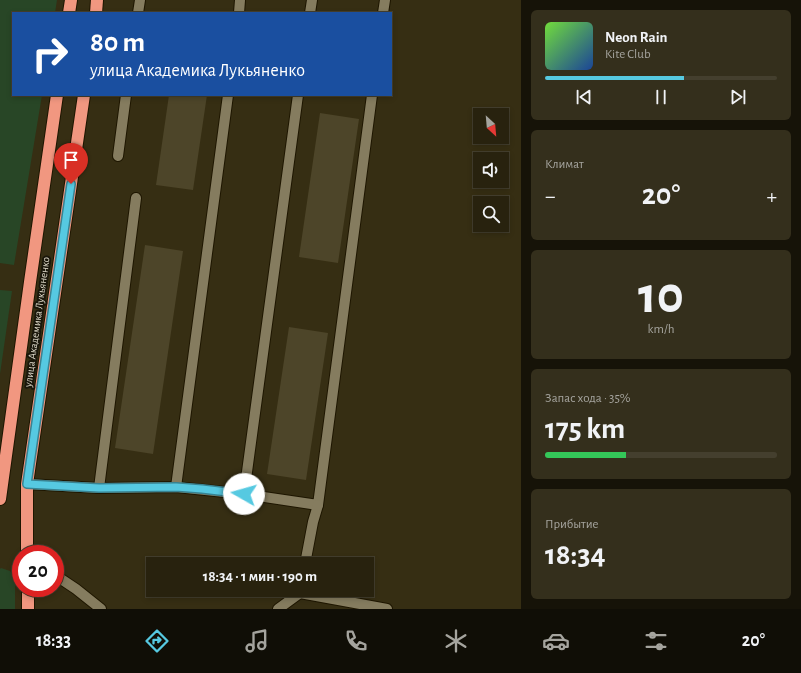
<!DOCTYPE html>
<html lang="ru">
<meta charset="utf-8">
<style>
body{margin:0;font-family:"Alegreya Sans",sans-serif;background:#342f1c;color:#f1f3f6;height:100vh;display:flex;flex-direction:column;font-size:15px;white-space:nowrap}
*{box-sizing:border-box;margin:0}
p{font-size:13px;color:#a5a49e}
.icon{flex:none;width:22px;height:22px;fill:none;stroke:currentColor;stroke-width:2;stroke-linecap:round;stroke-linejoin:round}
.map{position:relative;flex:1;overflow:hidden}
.side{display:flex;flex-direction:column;gap:10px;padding:10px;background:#161308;width:280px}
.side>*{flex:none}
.top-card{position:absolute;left:12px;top:12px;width:380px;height:84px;border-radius:0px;box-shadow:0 2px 6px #0003,0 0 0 1px #443f2e;background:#1a4fa0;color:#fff;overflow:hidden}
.needle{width:26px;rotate:154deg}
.tools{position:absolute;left:473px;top:108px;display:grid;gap:8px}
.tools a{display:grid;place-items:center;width:36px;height:36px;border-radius:0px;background:#28220e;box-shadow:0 2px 6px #0003,0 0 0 1px #443f2e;font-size:20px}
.speed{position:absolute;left:12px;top:545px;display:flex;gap:8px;font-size:20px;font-weight:700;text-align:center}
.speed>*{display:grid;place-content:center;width:52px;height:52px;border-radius:50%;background:#28220e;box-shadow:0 2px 6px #0003,0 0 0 1px #443f2e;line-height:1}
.speed .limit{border:6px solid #d22;background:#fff;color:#111}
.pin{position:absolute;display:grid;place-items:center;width:34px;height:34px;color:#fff;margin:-41px -17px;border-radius:50% 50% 50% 0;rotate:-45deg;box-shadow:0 0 4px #0007}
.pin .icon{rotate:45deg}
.me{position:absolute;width:44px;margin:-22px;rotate:277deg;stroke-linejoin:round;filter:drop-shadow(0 0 3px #0008)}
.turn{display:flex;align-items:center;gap:14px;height:84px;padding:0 12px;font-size:18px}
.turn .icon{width:52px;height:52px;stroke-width:2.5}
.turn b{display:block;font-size:28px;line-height:34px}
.big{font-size:30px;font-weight:700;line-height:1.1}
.side .widget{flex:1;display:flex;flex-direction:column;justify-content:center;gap:6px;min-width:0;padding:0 14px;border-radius:6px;background:#342f1c}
.side .dial{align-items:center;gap:0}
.dial b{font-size:52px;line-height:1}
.song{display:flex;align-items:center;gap:12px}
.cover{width:48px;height:48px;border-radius:6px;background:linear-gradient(135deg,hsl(100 70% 55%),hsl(220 70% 35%))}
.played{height:4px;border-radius:2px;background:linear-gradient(90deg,#56c9e1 60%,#443f2e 60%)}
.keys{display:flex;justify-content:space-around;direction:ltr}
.heat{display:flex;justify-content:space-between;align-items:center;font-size:22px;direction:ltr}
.charge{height:6px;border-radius:3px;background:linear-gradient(90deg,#34c759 35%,#443f2e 0)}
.trip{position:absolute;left:146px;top:557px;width:228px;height:40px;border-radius:0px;background:#28220e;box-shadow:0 2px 6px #0003,0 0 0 1px #443f2e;font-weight:700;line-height:40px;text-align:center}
.menu{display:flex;height:64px;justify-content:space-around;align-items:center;background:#100e06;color:#a5a49e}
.menu .icon{width:28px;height:28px}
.menu .active{color:#56c9e1}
.menu b{font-size:18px;color:#f1f3f6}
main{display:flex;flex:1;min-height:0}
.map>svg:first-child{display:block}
.green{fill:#284626}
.building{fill:#4d4529}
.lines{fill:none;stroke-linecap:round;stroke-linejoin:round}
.minor-casing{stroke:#1e1600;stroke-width:12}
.highway-casing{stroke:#1e1600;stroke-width:14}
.minor{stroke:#857c5f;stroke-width:10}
.highway{stroke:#f19780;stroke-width:12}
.route-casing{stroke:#388392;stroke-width:10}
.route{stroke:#56c9e1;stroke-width:7}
.labels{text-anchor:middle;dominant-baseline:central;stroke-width:4;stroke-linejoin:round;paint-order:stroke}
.street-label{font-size:11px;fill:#ded9c9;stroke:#1a170b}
</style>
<main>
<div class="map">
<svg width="521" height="609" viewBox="0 0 521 609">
<rect width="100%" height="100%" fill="#362e13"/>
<g class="green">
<polygon points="0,0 57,0 55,13 13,13 13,95 42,95 14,265 0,263"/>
<polygon points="0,290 12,291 0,374"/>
<polygon points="1,568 10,571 15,578 15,609 0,609 0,569"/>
</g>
<g class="building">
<polygon points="169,95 207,95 193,190 156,185"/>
<polygon points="320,113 359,119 338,263 299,257"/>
<polygon points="145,245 183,251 153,454 115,448"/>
<polygon points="289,327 328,333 306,480 267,474"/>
</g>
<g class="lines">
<g class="minor-casing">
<g id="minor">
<polyline points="138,13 140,0"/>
<polyline points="239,13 240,0"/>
<polyline points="310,13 312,0"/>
<polyline points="383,13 385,0"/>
<polyline points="118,156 126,95"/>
<polyline points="27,484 99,488 176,487 244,494 318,505 372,95"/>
<polyline points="176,487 228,95"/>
<polyline points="99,488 136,198"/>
<polyline points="244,494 298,95"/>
<polyline points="305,564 313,522 318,505"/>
<polyline points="55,575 76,589 101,609"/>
<polyline points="300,590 300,593 387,609"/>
<polyline points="278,609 300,593"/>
</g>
</g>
<g class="highway-casing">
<g id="highway">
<polyline points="69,13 71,0"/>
<polyline points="96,13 97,0"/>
<polyline points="0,499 30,282 57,95"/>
<polyline points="27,554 27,484 84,95"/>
<polyline points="28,588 28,609"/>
</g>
</g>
<use href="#minor" class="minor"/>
<use href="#highway" class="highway"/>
</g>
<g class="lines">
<g class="route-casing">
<polyline id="route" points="71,184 27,484 99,488 176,487 202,489 244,494"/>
</g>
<use href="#route" class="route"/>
</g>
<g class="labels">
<g class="street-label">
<text transform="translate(37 322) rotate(-82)">улица Академика Лукьяненко</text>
</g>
</g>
</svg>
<div class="tools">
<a><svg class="needle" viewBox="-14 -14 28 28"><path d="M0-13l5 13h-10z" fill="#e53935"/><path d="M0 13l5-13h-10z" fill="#a5a49e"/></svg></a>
<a><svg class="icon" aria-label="sound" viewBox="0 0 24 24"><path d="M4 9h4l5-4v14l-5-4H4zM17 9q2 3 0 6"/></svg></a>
<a><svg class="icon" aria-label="search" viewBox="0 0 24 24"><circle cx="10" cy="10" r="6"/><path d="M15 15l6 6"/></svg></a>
</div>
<div class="speed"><div class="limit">20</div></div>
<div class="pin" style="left:71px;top:184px;background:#d93025"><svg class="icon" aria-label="arrive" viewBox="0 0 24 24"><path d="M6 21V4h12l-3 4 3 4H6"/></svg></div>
<svg class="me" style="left:244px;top:494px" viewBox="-20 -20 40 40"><circle r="19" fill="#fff"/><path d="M0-13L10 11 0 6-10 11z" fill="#56c9e1"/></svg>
<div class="trip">18:34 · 1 мин · 190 m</div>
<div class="top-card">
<div class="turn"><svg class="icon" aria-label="right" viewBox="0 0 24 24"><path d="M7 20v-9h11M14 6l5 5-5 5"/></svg><div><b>80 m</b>улица Академика Лукьяненко</div></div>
</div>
</div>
<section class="side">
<div class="widget">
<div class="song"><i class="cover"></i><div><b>Neon Rain</b><p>Kite Club</p></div></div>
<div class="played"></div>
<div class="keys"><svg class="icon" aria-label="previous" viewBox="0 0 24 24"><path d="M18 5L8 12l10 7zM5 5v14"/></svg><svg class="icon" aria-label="pause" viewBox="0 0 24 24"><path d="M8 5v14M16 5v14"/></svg><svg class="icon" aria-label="next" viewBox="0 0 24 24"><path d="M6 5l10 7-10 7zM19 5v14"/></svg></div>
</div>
<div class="widget"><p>Климат</p>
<div class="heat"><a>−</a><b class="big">20°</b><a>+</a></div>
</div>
<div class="widget dial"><b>10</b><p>km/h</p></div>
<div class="widget"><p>Запас хода · 35%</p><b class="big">175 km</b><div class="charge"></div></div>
<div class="widget"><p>Прибытие</p><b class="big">18:34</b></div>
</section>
</main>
<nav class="menu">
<b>18:33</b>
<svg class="icon active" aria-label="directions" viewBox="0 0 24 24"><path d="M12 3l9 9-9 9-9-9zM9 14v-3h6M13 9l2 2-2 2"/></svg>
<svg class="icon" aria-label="music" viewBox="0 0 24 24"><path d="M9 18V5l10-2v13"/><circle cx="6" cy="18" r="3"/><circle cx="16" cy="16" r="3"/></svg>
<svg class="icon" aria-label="phone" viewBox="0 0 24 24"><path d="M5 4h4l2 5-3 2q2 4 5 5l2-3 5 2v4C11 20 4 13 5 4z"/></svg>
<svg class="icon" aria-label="climate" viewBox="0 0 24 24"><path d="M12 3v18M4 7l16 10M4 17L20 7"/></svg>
<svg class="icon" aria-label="car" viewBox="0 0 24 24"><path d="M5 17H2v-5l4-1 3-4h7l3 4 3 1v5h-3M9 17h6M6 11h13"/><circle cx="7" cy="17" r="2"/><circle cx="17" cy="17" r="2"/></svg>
<svg class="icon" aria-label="filters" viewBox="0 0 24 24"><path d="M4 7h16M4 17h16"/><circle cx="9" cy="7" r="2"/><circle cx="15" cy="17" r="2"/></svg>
<b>20°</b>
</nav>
